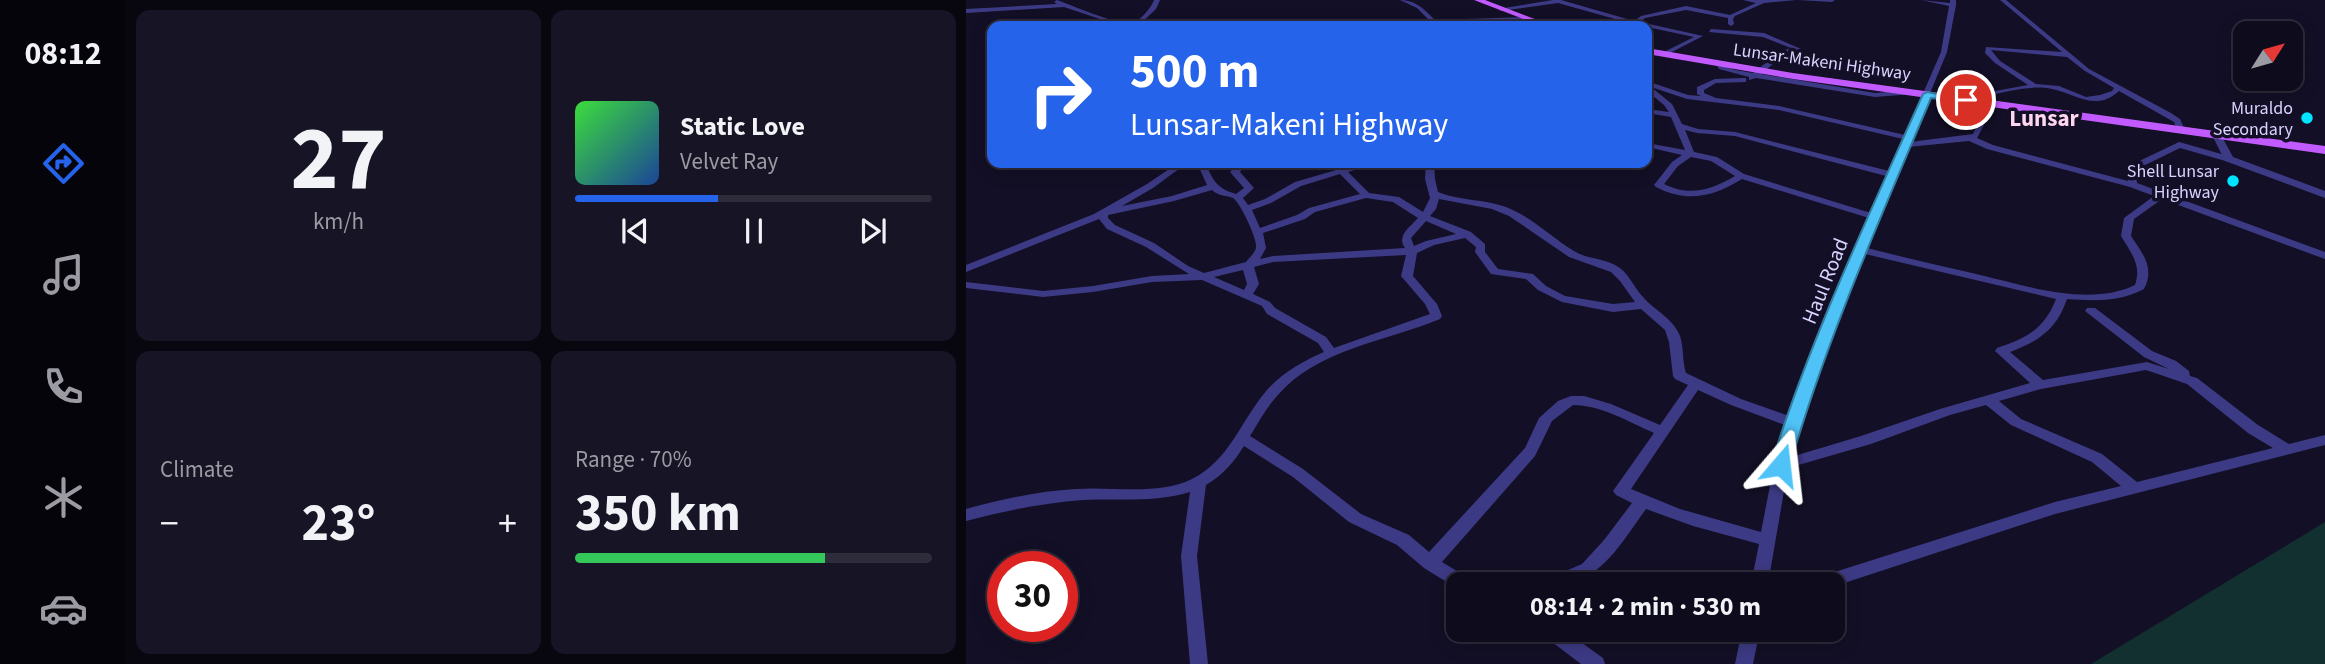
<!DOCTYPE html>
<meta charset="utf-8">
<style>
body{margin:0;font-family:"Source Sans 3",sans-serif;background:#171425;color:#f1f3f6;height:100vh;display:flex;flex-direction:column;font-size:26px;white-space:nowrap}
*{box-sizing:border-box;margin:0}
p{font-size:23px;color:#9b9ba3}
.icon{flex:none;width:38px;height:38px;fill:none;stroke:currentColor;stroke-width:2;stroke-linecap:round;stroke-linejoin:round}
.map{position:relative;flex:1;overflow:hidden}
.drawer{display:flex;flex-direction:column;gap:10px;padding:10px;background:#08060f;width:840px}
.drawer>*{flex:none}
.guide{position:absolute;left:21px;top:21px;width:665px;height:147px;border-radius:14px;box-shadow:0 4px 18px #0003,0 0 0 2px #2e2b3b;background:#2563eb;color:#fff;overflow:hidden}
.needle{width:46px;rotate:53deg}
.fabs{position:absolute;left:1267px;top:21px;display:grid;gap:14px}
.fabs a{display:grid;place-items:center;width:70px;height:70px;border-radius:14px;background:#0e0b1c;box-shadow:0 4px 18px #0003,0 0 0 2px #2e2b3b;font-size:35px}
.speed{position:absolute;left:21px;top:551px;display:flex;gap:14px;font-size:35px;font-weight:700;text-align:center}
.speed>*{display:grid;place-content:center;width:91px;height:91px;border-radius:50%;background:#0e0b1c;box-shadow:0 4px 18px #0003,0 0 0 2px #2e2b3b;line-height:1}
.speed .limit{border:10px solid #d22;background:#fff;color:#111}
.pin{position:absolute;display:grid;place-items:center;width:60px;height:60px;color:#fff;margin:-30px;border:4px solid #fff;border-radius:50%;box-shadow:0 2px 7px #0007}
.me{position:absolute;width:77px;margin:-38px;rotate:17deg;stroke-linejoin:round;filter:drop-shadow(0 0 5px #0008)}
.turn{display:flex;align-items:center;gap:24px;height:147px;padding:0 28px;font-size:32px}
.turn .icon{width:91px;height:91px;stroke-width:2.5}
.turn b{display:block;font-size:49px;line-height:60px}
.big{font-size:52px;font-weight:700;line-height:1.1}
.drawer .tile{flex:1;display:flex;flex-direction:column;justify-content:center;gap:10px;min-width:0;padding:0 24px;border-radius:14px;background:#171425}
.drawer .dial{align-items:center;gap:0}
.dial b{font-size:91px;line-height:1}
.song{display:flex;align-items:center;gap:21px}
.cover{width:84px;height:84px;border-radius:10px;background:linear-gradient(135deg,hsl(120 70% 55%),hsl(220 70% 35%))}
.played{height:7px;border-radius:4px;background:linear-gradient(90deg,#2563eb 40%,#2e2b3b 40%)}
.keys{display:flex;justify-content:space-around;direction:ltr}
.heat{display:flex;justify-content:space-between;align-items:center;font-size:38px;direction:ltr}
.charge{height:10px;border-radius:5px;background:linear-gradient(90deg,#34c759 70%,#2e2b3b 0)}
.drawer .tiles{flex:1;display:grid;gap:10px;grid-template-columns:repeat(2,1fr)}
.trip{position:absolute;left:480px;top:572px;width:399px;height:70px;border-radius:14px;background:#0e0b1c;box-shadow:0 4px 18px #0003,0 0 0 2px #2e2b3b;font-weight:700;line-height:70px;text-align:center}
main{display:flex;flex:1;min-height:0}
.menu{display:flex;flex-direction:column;width:126px;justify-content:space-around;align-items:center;background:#06040b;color:#9b9ba3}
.menu .icon{width:49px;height:49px}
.menu .selected{color:#2563eb}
.menu b{font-size:32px;color:#f1f3f6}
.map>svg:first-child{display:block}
.green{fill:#12302f}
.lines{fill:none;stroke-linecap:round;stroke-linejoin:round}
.minor{fill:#3d3a85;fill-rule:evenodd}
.tertiary{fill:#3d3a85;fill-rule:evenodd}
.primary{fill:#c25bff;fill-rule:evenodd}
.route{fill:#4fc3f7;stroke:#337fa1;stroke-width:2}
.poi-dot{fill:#00e5ff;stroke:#130f26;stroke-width:2.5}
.labels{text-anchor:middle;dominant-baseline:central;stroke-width:7;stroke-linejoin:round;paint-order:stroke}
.far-street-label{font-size:18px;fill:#d9d4ff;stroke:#130f26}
.far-poi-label{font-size:18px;fill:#d9d4ff;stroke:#130f26;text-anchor:end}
.street-label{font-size:21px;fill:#d9d4ff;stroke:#130f26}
.far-district-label{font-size:23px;font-weight:bold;fill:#ffd6f0;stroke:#130f26}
</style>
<main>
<nav class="menu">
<b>08:12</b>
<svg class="icon selected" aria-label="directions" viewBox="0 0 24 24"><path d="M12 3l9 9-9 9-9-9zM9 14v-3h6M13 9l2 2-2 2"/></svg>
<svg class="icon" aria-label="music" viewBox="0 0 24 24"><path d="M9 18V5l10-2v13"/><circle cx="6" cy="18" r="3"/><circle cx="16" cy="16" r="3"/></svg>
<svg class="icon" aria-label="phone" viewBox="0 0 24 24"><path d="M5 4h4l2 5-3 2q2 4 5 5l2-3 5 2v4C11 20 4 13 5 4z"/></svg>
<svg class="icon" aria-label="climate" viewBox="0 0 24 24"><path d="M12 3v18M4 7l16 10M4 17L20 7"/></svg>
<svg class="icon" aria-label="car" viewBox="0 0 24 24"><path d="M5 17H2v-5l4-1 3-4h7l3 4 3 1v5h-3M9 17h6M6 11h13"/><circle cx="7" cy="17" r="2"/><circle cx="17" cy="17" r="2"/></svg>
</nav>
<section class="drawer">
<div class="tiles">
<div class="tile dial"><b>27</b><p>km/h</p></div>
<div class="tile">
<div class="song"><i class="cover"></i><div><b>Static Love</b><p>Velvet Ray</p></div></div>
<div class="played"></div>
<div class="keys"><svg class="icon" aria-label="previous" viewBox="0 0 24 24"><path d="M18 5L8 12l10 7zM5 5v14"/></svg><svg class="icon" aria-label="pause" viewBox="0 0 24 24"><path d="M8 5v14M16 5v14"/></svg><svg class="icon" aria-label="next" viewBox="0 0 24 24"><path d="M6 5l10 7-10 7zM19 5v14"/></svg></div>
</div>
<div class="tile"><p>Climate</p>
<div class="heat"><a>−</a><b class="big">23°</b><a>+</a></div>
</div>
<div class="tile"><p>Range · 70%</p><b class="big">350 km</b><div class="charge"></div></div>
</div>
</section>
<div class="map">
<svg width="1359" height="664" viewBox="0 0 1359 664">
<rect width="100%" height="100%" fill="#130f26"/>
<polygon class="green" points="1359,522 1359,664 1125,664"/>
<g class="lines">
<g class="minor">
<path d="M91,0c17,6 59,25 75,23 8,-2 19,-15 22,-23h6l-4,9 -18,17h-9l-29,-7 -36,-12 -98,6v-4l91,-5 -3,-2z"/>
<path d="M434,0c16,0 25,10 35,20l92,-3 3,2 -3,2 -218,5 3,-2 117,-4 -12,-12z"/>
<polygon points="587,0 595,0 668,21 675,16 720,6 764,15 790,3 777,0 830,0 798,3 769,16 767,19 768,24 765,26 762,24 762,18 720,10 679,18 674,22 737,36 698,56 695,54 696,53 728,37 667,24 592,3 535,11 532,9"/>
<polygon points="832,0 869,0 866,2"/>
<path d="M955,0l29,3v-3h6v5l-9,47 -37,90 63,-8 15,-31 -9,-5v-4l49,-9 -33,-22 -10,-10 1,-6 76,5 -62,-52h6l83,69 82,44 9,6 5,11 -7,2 -4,-10 -55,-31c-25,23 -46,0 -72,-3 -18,-2 -41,3 -59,8l8,6 -19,36 16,7 135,36 -2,-9 5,-7 48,-23 53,15v4l-3,1 -49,-14 -43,21 -1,3 1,11 188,69v7l-163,-60 -28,20 -3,17c12,18 24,32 13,53 -25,13 -50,12 -77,10 -10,30 -29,43 -57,53l33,28 104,-18 22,7 -25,-12 -59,-46 2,-3h8l57,43 24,10 13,10 1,5 7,2 61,47 31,19 36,-9v10l-270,69 -223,73v-3h-21l2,-5 6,-2 236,-75 66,-16 -29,-24 -81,-37 -25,-20 -36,10 -79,29 -83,24 -20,116h-17l8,-40 -66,-18 -47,-17c-20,27 -40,64 -74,74 -8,3 -19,1 -27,1l2,-5 35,-15 22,-24 28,-37 -16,-8 -3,-4 41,-58c-25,-11 -53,-28 -81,-28l-21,16 -17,35 -93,106 28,17 2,5h-14v5l-34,-21 -27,-23 -48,-23 -56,-45 -49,-31c-10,16 -21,29 -38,39l-9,71 11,108h-18l-9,-108 9,-64c-35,11 -71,6 -107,8 -40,3 -79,11 -117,21v-12c36,-10 73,-18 110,-20 37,-3 81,7 116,-10 38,-19 49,-59 75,-89 15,-17 36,-29 57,-38l-6,-9 -51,-29 -5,-8 -60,-26 -50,2 -59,10 -50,5 -77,-9v-6l77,9 50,-5 59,-10 37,-2 -43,-27 -39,-18 -8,-10 -133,53v-7l128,-51 53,-30 31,-21h9l-34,25 -31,18 50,-10 35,-11 -10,-22h8c9,18 11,25 31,31l8,-6 -14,-16 8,-9h8l-6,9 14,16 -11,10 5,7 17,-6 30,-17 41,-12 -6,-7h9l4,4 16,-4h12l-1,2 -22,7 21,21 30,4 24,15 7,-14 -5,-19 1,-16h8l1,16 3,13c22,9 46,7 68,15 26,10 45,30 68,44 13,8 28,7 41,14 14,7 18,22 28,32 12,14 30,21 37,39 4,12 2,25 6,37l55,26 48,17 80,-198 -127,-39c-29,18 -55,24 -86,8l-2,-2 18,-23 10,-7 -35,-8v-4l38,7 -14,-33 -24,-4v-4l22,3 -5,-7 -17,-14v-10l41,14 13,1 -4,-2v-7l18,-8 28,-1h3v4l-30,1 -12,7v3l12,5 63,8 126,29 36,-83 8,-46zM1025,50l76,7 18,14 29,17 -2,3 -12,4 -14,2 -27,-11 -23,-2 -36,-23zM685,87l36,12 92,11 124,29 -14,32 -154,-39 -37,-3 -16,-5 -10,-20zM719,130l12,3 38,3 151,40 -15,37 -127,-39 -27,-17 -23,-5zM1003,141l18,8 143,38 24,9 -30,22 -3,18c10,17 21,29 14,49 -47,23 -115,-1 -163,-12 -35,-8 -70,-16 -105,-25l41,-101zM725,157l20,4 24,15c-24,14 -45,21 -71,8l14,-18zM374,174l20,20 -51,14 -12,7 -37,13 -8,-18 19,-7 30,-17zM246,190c6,6 13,5 21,8 7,4 25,42 23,50 -2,6 -7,10 -10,14l-42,11 -16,-7 -34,-23 -39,-18 -7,-7v-3l66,-14zM400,198l27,4 25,16c-8,9 -22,18 -13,30l-132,8 -13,3 6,-11 -3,-15 42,-14 10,-7zM473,199l53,10 17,7 60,41 42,15 9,9 15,21 -22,2 -48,-8 -19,-10 -13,-12 -35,-5 -13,-17v-8l-14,-12 -41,-16 6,-7zM460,221l30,13 -30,7 -12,5 -3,-8zM499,238l11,9 -1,5 16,22 35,5 12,11 24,12 51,10 28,-3 24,21 4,12 4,34 2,3 13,6 -28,40 -49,-21 -27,-8h-13l-13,5 -19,17 -14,30 -96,104 -20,-17 -48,-21 -58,-45 -53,-33c8,-13 16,-28 27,-40 40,-47 110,-55 163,-77l2,-3 -5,-12 -24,-28 4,-23 17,-8zM899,254l191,45c-12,31 -30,39 -59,49l-2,3 35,32 -90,26 -79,27 -70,21 9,-34zM440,255l-5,21 24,28 5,10 -96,34 -8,-11 -51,-29 -5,-6 -17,-8 6,-10 -5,-17 19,-5zM277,270l4,14 -3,6 -30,-13zM1180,370l41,14 61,49 25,15 -136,34 -35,-28 -81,-35 -22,-18 42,-12zM732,390l33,15 54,20 -11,40 -13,67 -81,-23 -49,-20z"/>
<path d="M745,29l53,4 37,16 -16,5 -24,20 114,19 38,-3 4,2 -4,2 -38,3 -119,-19 -7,2v-3l-30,-8 -2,-4 3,-2c9,7 21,8 33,10l28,-22 10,-3 -28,-11 -54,-5z"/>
<polygon points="575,630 598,630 637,658 639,664 615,664 578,636"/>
<polygon points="776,630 794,630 787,664 769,664"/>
</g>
<polygon class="tertiary" points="1248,133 1254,133 1267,157 1359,191 1359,198 1259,161 1246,135"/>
<g class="primary">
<polygon points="508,0 519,0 587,26 576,26"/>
<polygon points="681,48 827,73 1359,146 1359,154 827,79 681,54"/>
</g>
</g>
<path class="route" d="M961,92l44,8 -5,3 -35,-5c-50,119 -105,242 -141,367l-3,5h-13l-3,-5c39,-126 98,-250 152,-371z"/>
<g class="poi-dot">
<circle cx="1341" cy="118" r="7"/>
<circle cx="1267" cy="181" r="7"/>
</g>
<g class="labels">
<g class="far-street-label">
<text transform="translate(856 62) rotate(8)">Lunsar-Makeni Highway</text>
</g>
<g class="far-poi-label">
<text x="1327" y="108">Muraldo<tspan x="1327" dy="21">Secondary</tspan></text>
<text x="1253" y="171">Shell Lunsar<tspan x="1253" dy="21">Highway</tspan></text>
</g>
<g class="street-label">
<text transform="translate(859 281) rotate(-68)">Haul Road</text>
</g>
<g class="far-district-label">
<text x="1078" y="118">Lunsar</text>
</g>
</g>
</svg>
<div class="fabs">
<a><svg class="needle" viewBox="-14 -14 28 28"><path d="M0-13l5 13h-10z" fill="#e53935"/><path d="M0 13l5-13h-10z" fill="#9b9ba3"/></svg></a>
</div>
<div class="speed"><div class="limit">30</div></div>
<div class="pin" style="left:1000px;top:100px;background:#d93025"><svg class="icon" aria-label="arrive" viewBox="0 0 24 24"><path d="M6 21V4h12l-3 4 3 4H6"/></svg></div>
<svg class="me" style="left:815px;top:465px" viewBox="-20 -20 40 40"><path d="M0-17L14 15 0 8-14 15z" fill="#4fc3f7" stroke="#fff" stroke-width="4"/></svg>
<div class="trip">08:14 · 2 min · 530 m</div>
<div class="guide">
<div class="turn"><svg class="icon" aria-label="right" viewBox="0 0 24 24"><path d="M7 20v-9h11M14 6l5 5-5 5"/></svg><div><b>500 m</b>Lunsar-Makeni Highway</div></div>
</div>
</div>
</main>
